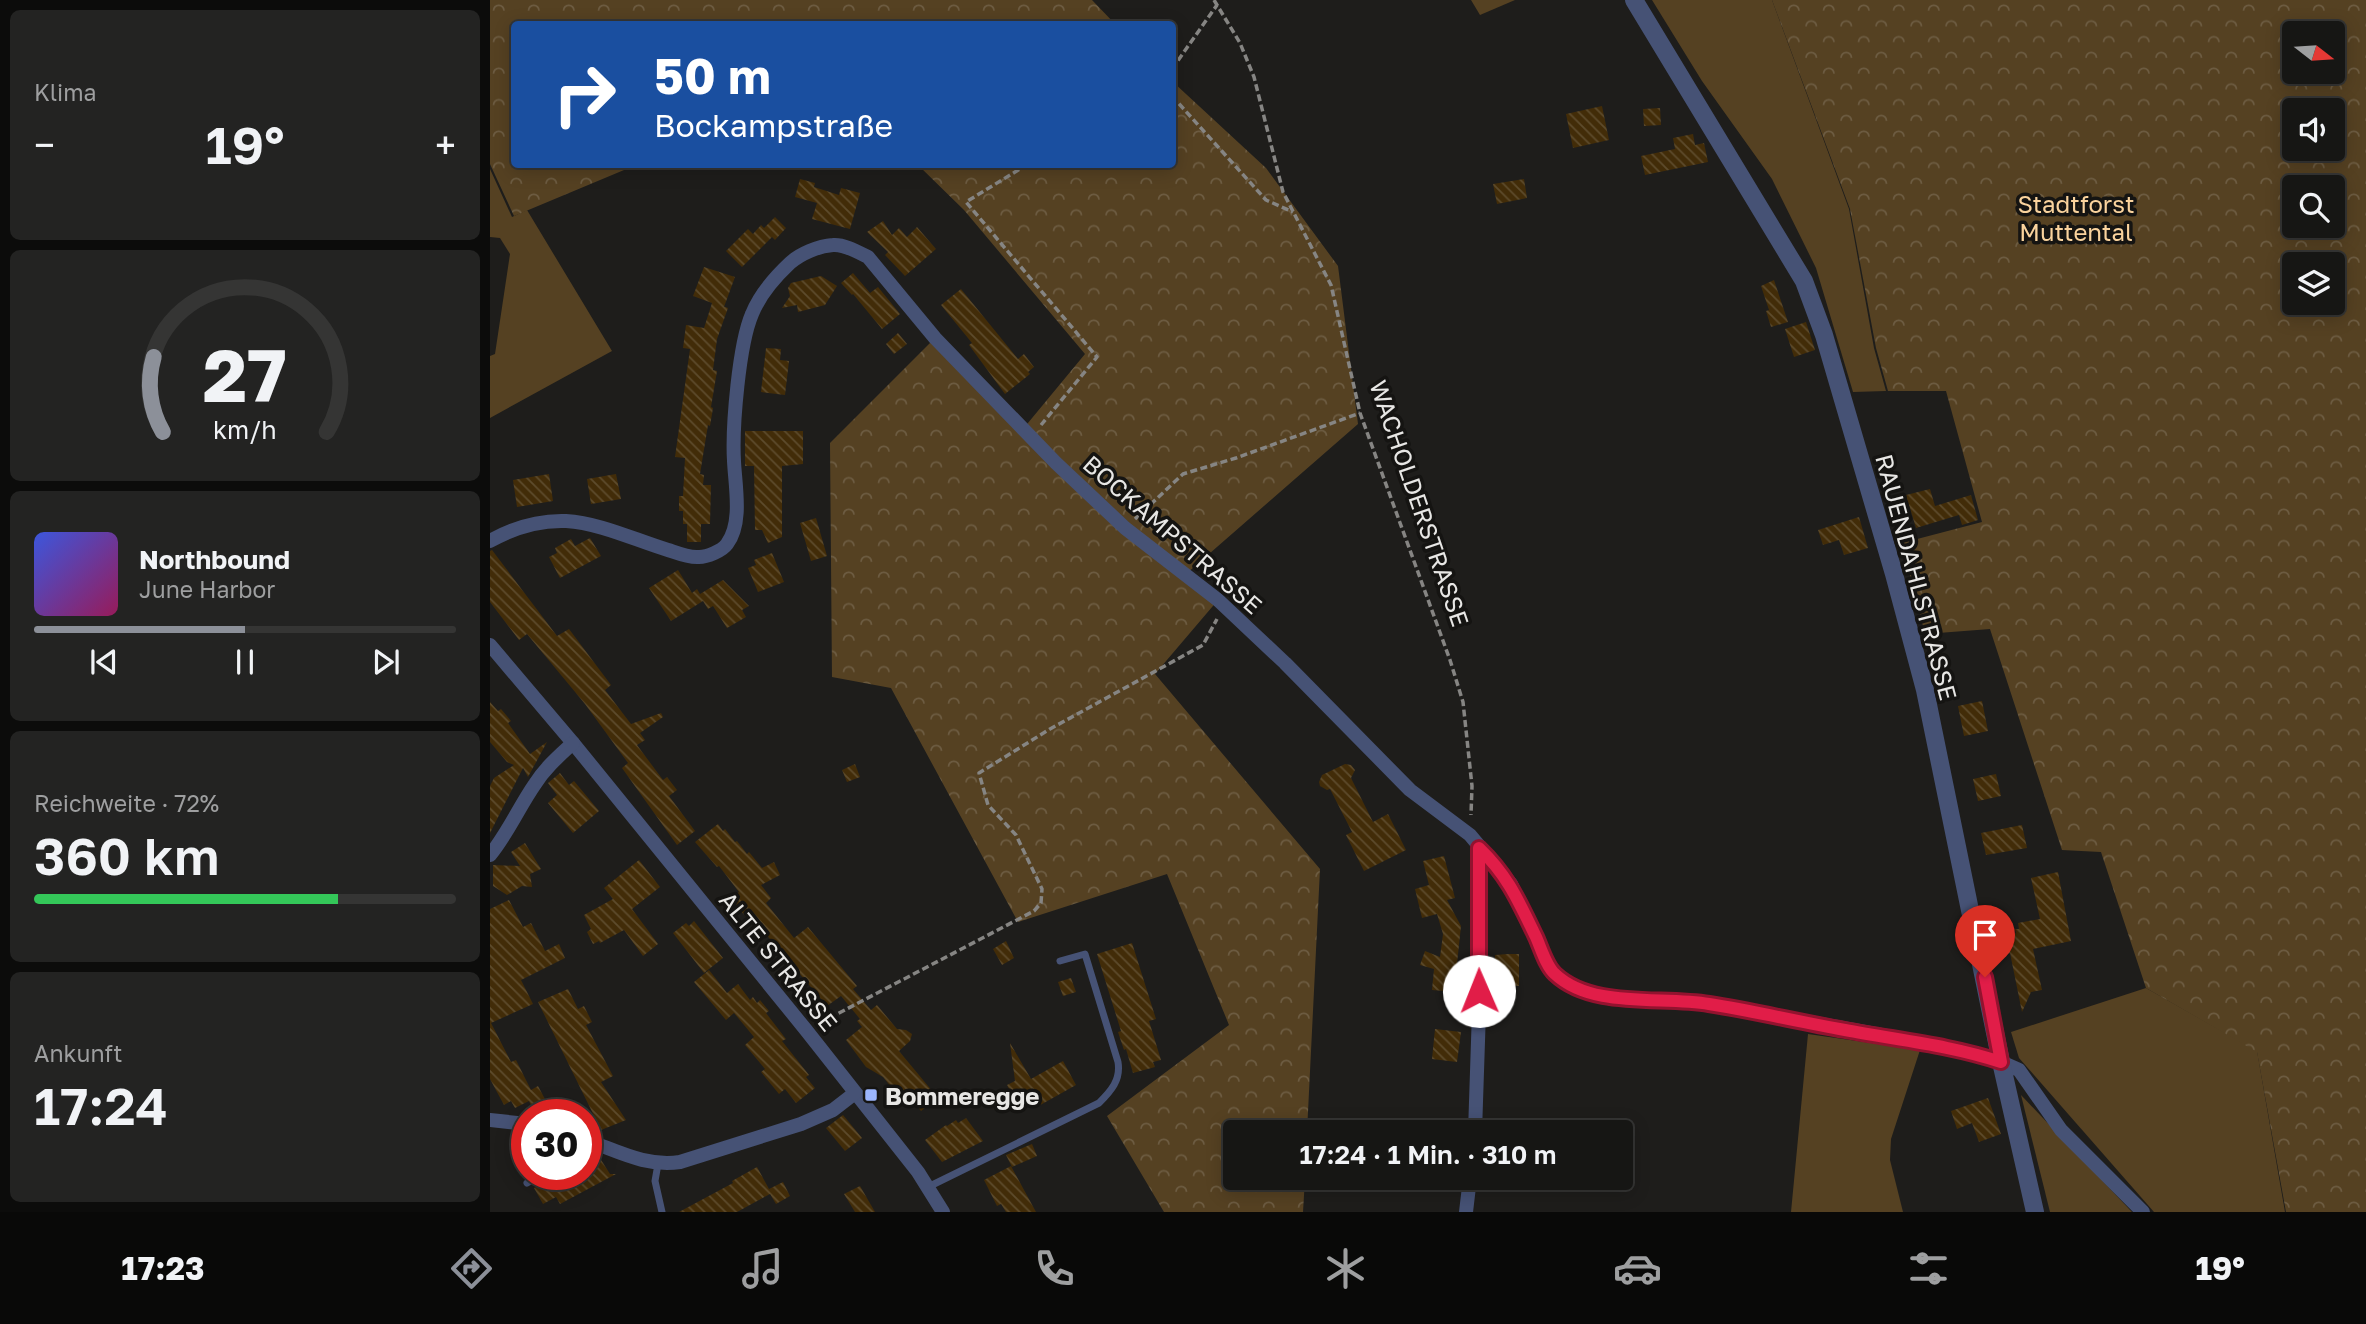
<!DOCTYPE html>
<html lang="de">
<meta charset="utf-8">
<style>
body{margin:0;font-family:"Golos Text",sans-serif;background:#232322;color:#f1f3f6;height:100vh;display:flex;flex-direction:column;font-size:26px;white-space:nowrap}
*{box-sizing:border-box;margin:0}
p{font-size:23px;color:#9e9fa0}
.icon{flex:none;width:38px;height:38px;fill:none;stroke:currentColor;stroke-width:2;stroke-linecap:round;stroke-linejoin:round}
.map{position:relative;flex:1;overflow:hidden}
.drawer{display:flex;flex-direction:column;gap:10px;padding:10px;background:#0c0c0b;width:490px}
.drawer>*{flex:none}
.hud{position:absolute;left:21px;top:21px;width:665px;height:147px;border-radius:7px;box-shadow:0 4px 18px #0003,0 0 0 2px #353534;background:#1a4fa0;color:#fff;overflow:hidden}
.needle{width:46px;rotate:107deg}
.fabs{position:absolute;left:1792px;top:21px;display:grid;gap:14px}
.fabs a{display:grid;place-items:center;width:63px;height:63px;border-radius:7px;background:#161614;box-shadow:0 4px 18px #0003,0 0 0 2px #353534;font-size:35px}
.speed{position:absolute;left:21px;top:1099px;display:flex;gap:14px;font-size:35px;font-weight:700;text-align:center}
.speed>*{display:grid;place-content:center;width:91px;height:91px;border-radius:50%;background:#161614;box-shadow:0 4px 18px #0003,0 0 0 2px #353534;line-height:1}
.speed .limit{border:10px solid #d22;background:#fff;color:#111}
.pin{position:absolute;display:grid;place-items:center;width:60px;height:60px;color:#fff;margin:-72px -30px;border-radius:50% 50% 50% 0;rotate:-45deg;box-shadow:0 0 7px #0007}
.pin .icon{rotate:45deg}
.me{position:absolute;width:77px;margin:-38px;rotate:359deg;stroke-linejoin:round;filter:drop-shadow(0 0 5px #0008)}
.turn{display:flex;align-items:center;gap:24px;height:147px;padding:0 28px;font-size:32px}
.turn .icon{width:91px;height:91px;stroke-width:2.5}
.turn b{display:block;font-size:49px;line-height:60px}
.big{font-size:52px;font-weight:600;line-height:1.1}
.drawer .widget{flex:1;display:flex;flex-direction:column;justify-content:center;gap:10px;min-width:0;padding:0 24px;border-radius:10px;background:#232322}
.drawer .dial{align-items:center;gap:0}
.dial svg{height:182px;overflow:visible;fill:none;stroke:#353534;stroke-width:7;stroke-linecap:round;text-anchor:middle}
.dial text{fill:#f1f3f6;stroke:none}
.song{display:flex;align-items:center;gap:21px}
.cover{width:84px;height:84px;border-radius:10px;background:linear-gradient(135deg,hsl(230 70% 55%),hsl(330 70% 35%))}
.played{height:7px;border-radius:4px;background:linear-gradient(90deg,#8c9099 50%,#353534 50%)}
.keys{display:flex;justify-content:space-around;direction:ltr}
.heat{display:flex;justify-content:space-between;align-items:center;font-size:38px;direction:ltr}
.charge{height:10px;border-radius:5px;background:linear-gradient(90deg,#34c759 72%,#353534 0)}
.trip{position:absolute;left:733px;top:1120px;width:410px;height:70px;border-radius:7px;background:#161614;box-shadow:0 4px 18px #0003,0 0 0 2px #353534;font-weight:600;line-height:70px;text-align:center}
.dock{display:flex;height:112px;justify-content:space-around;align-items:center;background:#090908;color:#9e9fa0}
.dock .icon{width:49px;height:49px}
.dock .on{color:#8c9099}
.dock b{font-size:32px;color:#f1f3f6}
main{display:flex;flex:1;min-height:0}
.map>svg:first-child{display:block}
.grass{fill:#554122}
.forest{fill:url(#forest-crowns);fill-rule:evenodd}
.building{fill:url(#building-back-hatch)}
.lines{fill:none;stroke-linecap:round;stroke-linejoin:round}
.path{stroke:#868583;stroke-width:3.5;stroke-dasharray:7 3.5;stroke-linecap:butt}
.service{stroke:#465275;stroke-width:7}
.minor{stroke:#465275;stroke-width:14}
.tertiary{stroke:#465275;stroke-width:18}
.route-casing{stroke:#92132f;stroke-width:18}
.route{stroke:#e11d48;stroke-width:12}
.poi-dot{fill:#9bb5fd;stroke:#151412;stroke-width:2.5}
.labels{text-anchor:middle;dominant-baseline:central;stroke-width:7;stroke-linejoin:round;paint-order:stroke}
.park-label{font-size:24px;fill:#fad39d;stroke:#151412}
.street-label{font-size:24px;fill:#e8e7e5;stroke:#151412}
.poi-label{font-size:24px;font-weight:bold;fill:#e8e7e5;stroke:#151412;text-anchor:start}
</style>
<main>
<section class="drawer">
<div class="widget"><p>Klima</p>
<div class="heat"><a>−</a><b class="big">19°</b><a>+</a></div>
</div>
<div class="widget dial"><svg viewBox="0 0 100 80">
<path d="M14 69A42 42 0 1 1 86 69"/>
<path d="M14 69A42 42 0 0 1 10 36" stroke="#8c9099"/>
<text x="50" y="56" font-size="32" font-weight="700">27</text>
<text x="50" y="72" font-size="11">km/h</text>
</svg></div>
<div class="widget">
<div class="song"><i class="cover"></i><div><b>Northbound</b><p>June Harbor</p></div></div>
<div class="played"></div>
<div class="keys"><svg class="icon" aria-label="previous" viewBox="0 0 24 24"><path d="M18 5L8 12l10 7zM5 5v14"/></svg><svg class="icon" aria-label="pause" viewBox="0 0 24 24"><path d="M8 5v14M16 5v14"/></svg><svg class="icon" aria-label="next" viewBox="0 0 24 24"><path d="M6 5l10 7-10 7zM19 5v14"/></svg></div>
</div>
<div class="widget"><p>Reichweite · 72%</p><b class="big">360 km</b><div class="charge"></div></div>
<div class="widget"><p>Ankunft</p><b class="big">17:24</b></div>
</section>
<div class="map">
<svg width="1876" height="1212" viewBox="0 0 1876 1212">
<defs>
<pattern id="forest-crowns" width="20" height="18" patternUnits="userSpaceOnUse" patternTransform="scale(1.75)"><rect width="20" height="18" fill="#554122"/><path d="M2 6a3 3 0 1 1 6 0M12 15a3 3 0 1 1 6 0" fill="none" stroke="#6d5c42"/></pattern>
<pattern id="building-back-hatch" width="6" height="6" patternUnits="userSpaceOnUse" patternTransform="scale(1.75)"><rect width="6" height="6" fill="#422c08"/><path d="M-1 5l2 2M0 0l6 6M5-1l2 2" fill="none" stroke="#5d4b2c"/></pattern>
</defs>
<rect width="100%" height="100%" fill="#1e1d1b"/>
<g class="grass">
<polygon points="981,0 1025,0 990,15"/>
<polygon points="1162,0 1282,0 1359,209 1384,348 1396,391 1363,392 1326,268 1282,179 1212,81"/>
<polygon points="0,169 22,217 37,210 122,351 0,418 0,356 5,354 20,254 10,238 0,237"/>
<polygon points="1656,988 1767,1051 1795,1212 1664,1212 1529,1058 1521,1032"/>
<polygon points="1318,1034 1430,1050 1401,1139 1400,1160 1413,1212 1301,1212"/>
<polygon points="1531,1095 1642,1212 1560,1212"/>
</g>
<g class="forest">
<polygon points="0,0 602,0 625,24 24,24 24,164 146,165 24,216 0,164"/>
<path d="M1282,0h594v1212h-80l-29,-160 -111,-64 -45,-136 -39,-2 -72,-221 -65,5 -23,-91 80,-21 -36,-131h-58l-12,-43 -26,-139zM1804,33h39v39h-39zM1804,110h39v39h-39zM1804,187h39v39h-39zM1804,264h39v39h-39z"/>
<polygon points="683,82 776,168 848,266 868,424 696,574 728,600 665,674 830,869 817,1132 746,1132 746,1178 815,1178 813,1212 674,1212 617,1116 739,1025 677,874 528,922 401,688 342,677 340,443 445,338 533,429 595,354 474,210 428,165 682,164"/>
</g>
<g class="building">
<polygon points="1112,106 1119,140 1083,148 1076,114"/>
<polygon points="1170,108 1171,125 1154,126 1153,109"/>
<polygon points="1203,134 1205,145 1214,143 1218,162 1155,175 1151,156 1185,149 1183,138"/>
<polygon points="310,179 325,183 324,187 349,195 351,188 370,193 360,229 322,219 327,203 305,197"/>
<polygon points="1034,179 1037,198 1007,204 1003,184"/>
<polygon points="285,217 296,228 285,240 282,237 252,267 236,251 258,229 263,234 271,225 274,228"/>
<polygon points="393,221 402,235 409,228 417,237 427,227 446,249 415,276 395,255 398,252 377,232"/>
<polygon points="214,267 245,277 234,307 227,304 238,308 227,339 223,370 227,371 221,407 223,408 220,426 218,425 210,474 214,475 213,485 221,485 220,524 211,524 211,542 197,542 197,524 193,524 193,511 189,511 189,496 193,496 195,458 185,457 200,349 193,348 196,325 214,328 222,303 203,296"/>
<polygon points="363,273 380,293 388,287 410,314 392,329 363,294 362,295 351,283"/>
<polygon points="331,276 347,286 335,305 308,312 307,305 292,308 300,296 298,288 301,283"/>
<polygon points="1284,280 1298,322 1281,327 1276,311 1279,310 1271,286"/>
<polygon points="471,289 528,359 534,354 544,367 538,372 540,374 515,394 479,345 482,343 451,305"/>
<polygon points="1316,322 1325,350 1304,357 1295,329"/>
<polygon points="408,333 417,344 404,354 396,344"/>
<polygon points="276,348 291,349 290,360 299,361 295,395 271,392"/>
<polygon points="255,431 313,431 313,464 292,466 292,537 278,543 272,530 265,530 264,466 255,466"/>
<polygon points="59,474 63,501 27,507 23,480"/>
<polygon points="126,474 131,499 101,504 97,479"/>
<polygon points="1440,489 1445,506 1481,495 1488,520 1472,525 1469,515 1426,528 1416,495"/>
<polygon points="1369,517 1378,548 1354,555 1349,540 1333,545 1328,530"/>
<polygon points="326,518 337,556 321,561 310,523"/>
<polygon points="100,538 111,556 70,578 59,557 67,553 65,548 81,539 85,546"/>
<polygon points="2,550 67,636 79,629 121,685 115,690 141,724 171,713 173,717 150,733 155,740 147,745 173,780 177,777 187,790 179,796 205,831 187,845 132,768 138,763 95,704 37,634 29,640 0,602 0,551"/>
<polygon points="282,553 294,582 268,592 258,568 266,565 264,560"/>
<polygon points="188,570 202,593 207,589 210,594 233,580 259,606 252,610 256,617 237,628 223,606 218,609 213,601 181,621 159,588"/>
<polygon points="1492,701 1498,731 1474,736 1468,706"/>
<polygon points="0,702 8,711 11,709 21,721 18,723 40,754 57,742 38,777 33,768 0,833 0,786 4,778 24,765 17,762 0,742"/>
<polygon points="365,764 370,777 357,782 352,770"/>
<polygon points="855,764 861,765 865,770 861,778 883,822 898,814 916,850 874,871 856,835 862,832 840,789 837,790 830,786 829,782 832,775"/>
<polygon points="70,773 79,785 84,781 109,811 83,833 58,803 67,795 58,783"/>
<polygon points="1506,774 1511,796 1488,801 1483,779"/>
<polygon points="228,824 233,831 235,829 245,842 247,841 257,854 259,852 272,868 284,862 290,875 271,885 281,898 276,903 304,938 318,927 367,986 363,989 381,1010 387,1005 407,1029 416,1030 422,1034 420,1041 409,1051 448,1098 431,1111 422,1099 416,1105 393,1077 376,1067 356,1040 372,1027 367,1021 370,1019 351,996 337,1006 274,932 271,935 240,898 249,892 229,866 227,867 205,842"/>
<polygon points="1532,825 1537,848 1496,855 1491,833"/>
<polygon points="35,843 51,869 40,874 42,887 32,886 17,895 3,886 3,865 30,866 21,852"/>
<polygon points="954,856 965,898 957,900 971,926 964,992 942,990 944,969 930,965 935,951 950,957 953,934 947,914 932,918 925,889 939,885 933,861"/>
<polygon points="149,860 170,887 142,909 168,944 153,956 134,930 110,943 109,941 103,944 97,932 101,929 94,915 123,899 114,888"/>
<polygon points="1568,872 1581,941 1543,949 1552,990 1541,992 1532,1012 1520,953 1518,954 1514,936 1526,933 1525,929 1529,929 1528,923 1550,919 1541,878"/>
<polygon points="19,900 33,927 41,923 55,951 69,944 75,958 31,980 43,1004 1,1023 21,1062 26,1060 41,1090 48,1086 56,1101 42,1108 39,1101 25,1108 21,1101 14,1105 0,1079 0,909"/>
<polygon points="204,921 233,958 214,973 183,933 196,923 199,926"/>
<polygon points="516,941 524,958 512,965 503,949"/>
<polygon points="642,943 666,1019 659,1021 671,1060 663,1062 665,1067 643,1073 636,1049 634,1050 628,1032 631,1031 607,954"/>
<polygon points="1018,954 1029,954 1029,986 1005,986 1005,955"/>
<polygon points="219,970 237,993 248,984 260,1000 263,997 267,1003 270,1000 279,1011 276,1013 296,1039 292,1041 319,1075 316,1077 325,1088 306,1103 295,1089 289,1094 271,1072 275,1069 255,1045 264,1037 244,1013 236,1020 204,982"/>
<polygon points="581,978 586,992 573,996 568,982"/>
<polygon points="78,989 88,1009 94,1006 102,1022 96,1025 123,1076 111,1082 136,1120 111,1130 48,1002"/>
<polygon points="945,1029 971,1032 967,1062 942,1059"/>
<polygon points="520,1043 541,1079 573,1061 586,1085 545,1108 537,1094 525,1100 517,1085 525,1081"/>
<polygon points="1498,1098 1511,1134 1489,1142 1482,1123 1467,1129 1461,1111"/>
<polygon points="353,1115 372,1138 355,1151 336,1128"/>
<polygon points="476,1118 493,1141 452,1162 435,1140 456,1125 457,1126 466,1120 468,1123"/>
<polygon points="542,1144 547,1156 522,1167 516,1155"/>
<polygon points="108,1155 120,1174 126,1174 70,1204 66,1197 53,1204 44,1188 71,1174 96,1174 96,1161"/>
<polygon points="521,1166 546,1212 516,1212 511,1204 507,1206 494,1180"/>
<polygon points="267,1167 279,1189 293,1182 300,1196 286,1204 280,1194 247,1212 189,1212 243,1183 242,1181"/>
<polygon points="370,1186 385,1212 365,1212 354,1194"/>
</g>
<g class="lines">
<g class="path">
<polyline points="724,0 750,43 764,77 793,192 841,285 870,413 960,660 973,702 982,786 981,815"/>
<polyline points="682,69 727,5"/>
<polyline points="682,96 776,200 803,212"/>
<polyline points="538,164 476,202 607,357 551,425"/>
<polyline points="645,519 693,474 746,458 870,413"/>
<polyline points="330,1023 544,911 551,903 552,889 526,835 498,805 489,773 560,729 713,645 727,619"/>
</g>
<g class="service">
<polyline points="168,1164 165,1181 172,1212"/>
<polyline points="37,1183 51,1174"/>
<path d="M438,1187l171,-84c12,-12 22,-23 19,-41l-33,-108 -25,7"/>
</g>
<g class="minor">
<path d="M0,541c23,-13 49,-21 76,-20 34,2 69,19 102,29 9,3 21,8 31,7 8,0 23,-6 28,-13 16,-21 8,-59 7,-83 -2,-34 5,-117 18,-147 8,-20 22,-36 38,-51 10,-9 28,-17 43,-18 11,-1 25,7 35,12l67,81 121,125 69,65 93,72 67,63 125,127 60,45 41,49 42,89 23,16 36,10h43l51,4 225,41 42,9 28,9 18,8 42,60 82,82"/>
<polyline points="0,645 83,743 316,1030 428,1172 453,1212"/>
<path d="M0,855c18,-22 29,-48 45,-71 10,-16 24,-28 38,-41"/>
<polyline points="0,1120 37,1124"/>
<polyline points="985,1132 989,1011 989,848"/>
<path d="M96,1140c32,11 59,27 94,22l121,-38 32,-14 22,-17"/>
<polyline points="976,1212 980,1178"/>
</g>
<polyline class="tertiary" points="1144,0 1314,281 1334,335 1404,574 1435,690 1511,1062 1545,1212"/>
</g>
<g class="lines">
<g class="route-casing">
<path id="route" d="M989,991v-143c29,28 39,52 57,89 5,11 10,29 19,37 37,35 106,22 154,30 45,7 90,18 136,26 52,10 105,15 156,32l-16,-85"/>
</g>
<use href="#route" class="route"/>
</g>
<rect class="poi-dot" x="374" y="1088" width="14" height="14" rx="3.5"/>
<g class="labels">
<g class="park-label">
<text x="1586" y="203">Stadtforst<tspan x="1586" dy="28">Muttental</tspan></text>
</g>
<g class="street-label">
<text transform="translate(930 503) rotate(71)">WACHOLDERSTRASSE</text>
<text transform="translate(683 534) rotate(41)">BOCKAMPSTRASSE</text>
<text transform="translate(1427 577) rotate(75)">RAUENDAHLSTRASSE</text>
<text transform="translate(289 961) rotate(51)">ALTE STRASSE</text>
</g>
<g class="poi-label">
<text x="395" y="1095">Bommeregge</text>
</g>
</g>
</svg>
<div class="fabs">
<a><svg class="needle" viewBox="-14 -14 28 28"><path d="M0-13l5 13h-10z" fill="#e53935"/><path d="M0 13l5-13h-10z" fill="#9e9fa0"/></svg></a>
<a><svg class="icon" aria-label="sound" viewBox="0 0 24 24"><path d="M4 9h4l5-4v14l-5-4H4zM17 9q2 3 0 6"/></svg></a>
<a><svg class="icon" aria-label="search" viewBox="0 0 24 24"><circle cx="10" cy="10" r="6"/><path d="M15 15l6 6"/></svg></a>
<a><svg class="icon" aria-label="layers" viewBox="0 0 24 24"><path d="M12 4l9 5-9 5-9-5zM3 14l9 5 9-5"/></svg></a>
</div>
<div class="speed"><div class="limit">30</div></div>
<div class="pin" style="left:1495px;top:977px;background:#d93025"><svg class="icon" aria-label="arrive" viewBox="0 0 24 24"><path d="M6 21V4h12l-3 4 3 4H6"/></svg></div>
<svg class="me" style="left:989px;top:991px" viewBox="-20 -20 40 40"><circle r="19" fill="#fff"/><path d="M0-13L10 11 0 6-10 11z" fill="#e11d48"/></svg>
<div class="trip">17:24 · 1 Min. · 310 m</div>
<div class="hud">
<div class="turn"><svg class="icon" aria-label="right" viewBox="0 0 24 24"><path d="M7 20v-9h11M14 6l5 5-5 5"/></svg><div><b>50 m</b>Bockampstraße</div></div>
</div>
</div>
</main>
<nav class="dock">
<b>17:23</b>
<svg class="icon on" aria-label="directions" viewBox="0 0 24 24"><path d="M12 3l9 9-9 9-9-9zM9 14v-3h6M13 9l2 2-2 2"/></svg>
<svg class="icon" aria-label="music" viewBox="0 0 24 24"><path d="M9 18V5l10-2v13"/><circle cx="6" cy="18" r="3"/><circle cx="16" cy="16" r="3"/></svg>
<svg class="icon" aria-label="phone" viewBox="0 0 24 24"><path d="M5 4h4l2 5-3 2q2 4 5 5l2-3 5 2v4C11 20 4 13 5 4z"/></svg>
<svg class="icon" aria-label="climate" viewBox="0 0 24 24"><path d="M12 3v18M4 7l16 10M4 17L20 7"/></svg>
<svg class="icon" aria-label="car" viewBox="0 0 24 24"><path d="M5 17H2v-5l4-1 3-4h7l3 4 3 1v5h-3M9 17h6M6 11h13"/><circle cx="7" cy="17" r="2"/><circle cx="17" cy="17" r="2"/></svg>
<svg class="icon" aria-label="filters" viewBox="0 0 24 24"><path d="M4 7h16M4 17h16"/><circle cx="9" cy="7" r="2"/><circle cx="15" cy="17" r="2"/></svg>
<b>19°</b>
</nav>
